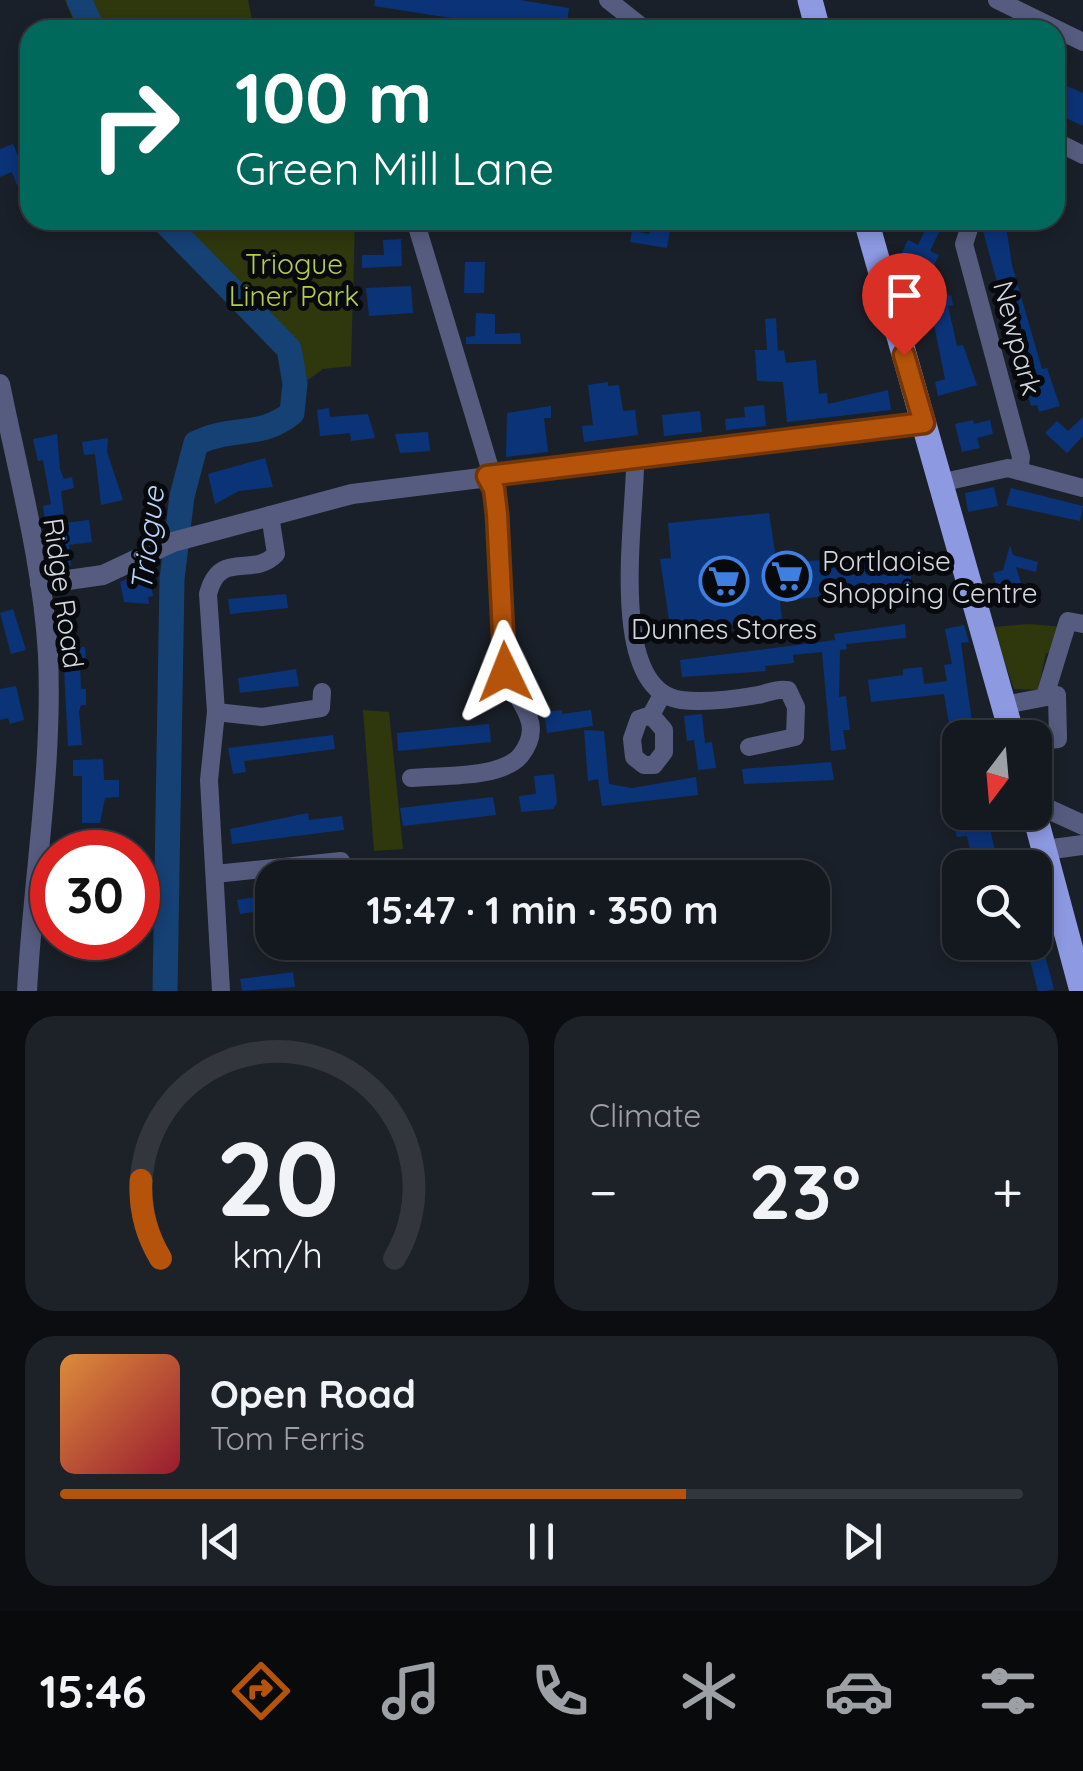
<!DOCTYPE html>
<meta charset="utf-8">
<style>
body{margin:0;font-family:Quicksand,sans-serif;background:#1d2128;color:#f1f3f6;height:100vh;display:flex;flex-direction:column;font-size:38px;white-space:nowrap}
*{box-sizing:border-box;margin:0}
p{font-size:32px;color:#9da0a4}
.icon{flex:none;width:55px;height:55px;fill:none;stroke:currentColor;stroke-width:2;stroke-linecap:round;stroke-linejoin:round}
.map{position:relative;height:991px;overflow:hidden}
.side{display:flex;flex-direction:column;gap:25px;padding:25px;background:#0b0d11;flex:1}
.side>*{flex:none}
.top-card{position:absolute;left:20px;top:20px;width:1045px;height:210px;border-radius:30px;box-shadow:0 5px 15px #0003,0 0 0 2px #33373d;background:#00695c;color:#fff;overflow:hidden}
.needle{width:65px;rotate:196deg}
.fabs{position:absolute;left:942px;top:720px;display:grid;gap:20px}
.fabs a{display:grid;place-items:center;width:110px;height:110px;border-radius:20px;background:#14181f;box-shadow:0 5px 15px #0003,0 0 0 2px #33373d;font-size:50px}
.speed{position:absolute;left:30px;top:830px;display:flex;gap:20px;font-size:50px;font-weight:700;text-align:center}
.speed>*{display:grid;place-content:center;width:130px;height:130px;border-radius:50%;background:#14181f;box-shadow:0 5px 15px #0003,0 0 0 2px #33373d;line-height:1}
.speed .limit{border:15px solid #d22;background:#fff;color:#111}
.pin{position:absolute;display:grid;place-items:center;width:85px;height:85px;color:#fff;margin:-102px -42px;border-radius:50% 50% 50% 0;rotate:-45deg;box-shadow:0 0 10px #0007}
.pin .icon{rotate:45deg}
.me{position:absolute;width:110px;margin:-55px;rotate:358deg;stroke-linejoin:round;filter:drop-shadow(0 0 8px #0008)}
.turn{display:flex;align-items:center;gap:35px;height:210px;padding:0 50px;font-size:45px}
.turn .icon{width:130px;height:130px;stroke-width:2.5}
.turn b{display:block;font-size:70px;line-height:85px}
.big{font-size:75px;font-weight:800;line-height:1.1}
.side .tile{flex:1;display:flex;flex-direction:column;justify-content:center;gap:15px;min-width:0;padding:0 35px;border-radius:30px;background:#1d2128}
.side .dial{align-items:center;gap:0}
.dial svg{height:260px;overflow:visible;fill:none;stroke:#33373d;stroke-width:7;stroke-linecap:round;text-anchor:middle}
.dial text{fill:#f1f3f6;stroke:none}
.song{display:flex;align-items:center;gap:30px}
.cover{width:120px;height:120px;border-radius:15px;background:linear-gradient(135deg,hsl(30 70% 55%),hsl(350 70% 35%))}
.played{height:10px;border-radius:5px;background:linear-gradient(90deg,#b45309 65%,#33373d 65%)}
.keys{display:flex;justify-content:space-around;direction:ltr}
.heat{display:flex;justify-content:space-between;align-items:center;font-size:55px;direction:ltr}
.side .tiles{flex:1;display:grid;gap:25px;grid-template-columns:1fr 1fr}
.tile:last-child{grid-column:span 2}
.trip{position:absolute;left:255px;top:860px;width:575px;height:100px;border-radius:30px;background:#14181f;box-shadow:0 5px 15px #0003,0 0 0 2px #33373d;font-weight:800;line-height:100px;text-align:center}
.tabs{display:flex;height:160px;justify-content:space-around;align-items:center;background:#080a0c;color:#9da0a4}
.tabs .icon{width:70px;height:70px}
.tabs .current{color:#b45309}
.tabs b{font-size:45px;color:#f1f3f6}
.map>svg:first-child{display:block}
.green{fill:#2f370d}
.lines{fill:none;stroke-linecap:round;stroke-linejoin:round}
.river{stroke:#154175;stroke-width:25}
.building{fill:#0b3378}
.minor{stroke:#565c7f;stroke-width:18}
.tertiary{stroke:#565c7f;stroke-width:20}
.primary{stroke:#8d99e1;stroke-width:25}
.route-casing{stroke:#753606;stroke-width:25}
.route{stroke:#b45309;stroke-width:18}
.labels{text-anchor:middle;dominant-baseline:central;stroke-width:10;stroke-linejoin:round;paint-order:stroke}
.park-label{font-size:28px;fill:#b3cd4c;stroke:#07090d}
.street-label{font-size:28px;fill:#d2d6dd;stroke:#07090d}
.poi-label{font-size:28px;fill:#d2d6dd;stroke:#07090d;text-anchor:start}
.water-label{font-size:30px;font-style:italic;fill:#b7d5fb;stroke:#07090d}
</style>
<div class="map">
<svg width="1083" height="991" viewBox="0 0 1083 991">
<rect width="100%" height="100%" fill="#1a2029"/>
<g class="green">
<polygon points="65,0 248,0 254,30 77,30"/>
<polygon points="153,220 355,220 351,366 323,369 308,380 301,363 157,232"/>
<polygon points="1029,624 1064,627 1057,653 1046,653 1038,690 1014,689 992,627"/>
<polygon points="363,710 389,712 403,849 374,851"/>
</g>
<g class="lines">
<g class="river">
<polyline points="79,0 93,30"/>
<path d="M163,220l126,129 6,34 -3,30c-32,26 -58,12 -96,30l-14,53 -10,83 -7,412"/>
</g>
</g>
<g class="building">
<polygon points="375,0 520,0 569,8 566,30 528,30 374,6"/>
<polygon points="1055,81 1083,93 1083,126 1055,113"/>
<polygon points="13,144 28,180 17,185 12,172 0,177 0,149"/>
<polygon points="652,220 672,220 667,248 630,242 632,231 649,234"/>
<polygon points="987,220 1005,220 1012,265 1042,369 1047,368 1060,406 1039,412 1037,405 1031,406 983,231 990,229"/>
<polygon points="928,224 940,230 930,251 939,255 932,270 901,255 908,240 918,245"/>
<polygon points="401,239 402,266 362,268 362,255 384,255 383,240"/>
<polygon points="465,262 485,262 484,293 464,293"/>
<polygon points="411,286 413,313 369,316 366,288"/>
<polygon points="951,295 953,305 948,306 957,346 963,345 977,385 938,396 935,382 945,379 929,300"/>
<polygon points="476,313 495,314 495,334 520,333 521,344 466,344 466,337 475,336"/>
<polygon points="776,318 778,351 784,350 786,363 816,360 819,394 827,393 828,404 888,390 891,410 787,422 783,382 757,381 755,350 767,350 765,319"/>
<polygon points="608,382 608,386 619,385 623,411 635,410 638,435 584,442 582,426 593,425 588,385"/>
<polygon points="764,405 766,426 726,430 725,419 745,417 744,407"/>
<polygon points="551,406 551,418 544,418 548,452 506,457 507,413"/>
<polygon points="329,408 330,417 368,414 375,438 351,441 350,433 320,436 317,410"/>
<polygon points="700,411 702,432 664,436 662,415"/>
<polygon points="1083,417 1083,436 1067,453 1045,433 1057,421 1068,431"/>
<polygon points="973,420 974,424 990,420 993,434 977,438 980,448 962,452 955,424"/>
<polygon points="428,432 430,451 400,453 395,434"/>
<polygon points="57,434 60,469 64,479 72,477 74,488 61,491 65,523 89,520 92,542 69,545 71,566 52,568 43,506 51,504 43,460 38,461 33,439"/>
<polygon points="108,438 107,452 123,500 101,505 95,454 84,455 82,442"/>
<polygon points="265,458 273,487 239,491 215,504 208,474"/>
<polygon points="994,487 998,506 968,512 965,493"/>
<polygon points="1011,488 1083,506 1080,521 1006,505"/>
<polygon points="769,513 777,564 908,552 912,587 780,601 782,619 671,633 660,559 671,558 668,523"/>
<polygon points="1010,545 1013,555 1038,562 1036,572 1016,567 1023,590 999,597 993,573 1003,570"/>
<polygon points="148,571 153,596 148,597 149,604 124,602 120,582"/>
<polygon points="286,594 288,608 230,614 228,599"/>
<polygon points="13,609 26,650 11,654 0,613"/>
<polygon points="905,624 906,638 846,644 847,649 840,650 839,697 846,696 850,730 843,730 846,749 831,751 822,652 793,655 794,663 765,666 766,671 682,677 680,660 835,640 834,634"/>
<polygon points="964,625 969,642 961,643 974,736 951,736 944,694 871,702 868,680 903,675 903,669 922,667 924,684 947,681 944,665 952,664 945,629"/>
<polygon points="85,647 86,666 80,666 81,689 86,689 86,705 81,705 79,711 82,745 68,746 63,648"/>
<polygon points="296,669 299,686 240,693 238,678"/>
<polygon points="16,686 24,720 10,724 8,718 0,720 0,689"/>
<polygon points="562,710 562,714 591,710 593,726 547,733 544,712"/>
<polygon points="702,714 705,743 712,742 716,768 698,770 694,740 687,741 684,716"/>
<polygon points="489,724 491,742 398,751 397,733"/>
<polygon points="584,730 604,731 609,784 632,788 696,777 698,795 602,806 598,779 588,781"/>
<polygon points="333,735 335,749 244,761 246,772 233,774 228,748"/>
<polygon points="103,759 104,780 119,780 119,797 105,798 100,823 82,823 82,776 73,776 73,760"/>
<polygon points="831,762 834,780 744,784 742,769"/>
<polygon points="554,774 557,803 553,809 521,812 519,796 536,794 534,776"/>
<polygon points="493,797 496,815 403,826 400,808"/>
<polygon points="973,812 986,812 999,868 974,868 967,836 957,837 954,826 975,821"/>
<polygon points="308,813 309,820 342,816 344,830 232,844 230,829"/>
<polygon points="272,894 272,909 240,914 237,900"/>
<polygon points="1041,941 1054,989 1046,991 1038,991 1026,945"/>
<polygon points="293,972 295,987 242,991 240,979"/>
</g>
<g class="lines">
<g class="minor">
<polyline points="608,0 646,30"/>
<polyline points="997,0 1083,42"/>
<polyline points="1055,141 1083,155"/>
<polyline points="415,220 492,475"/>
<polyline points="972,220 964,244 1021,457 1019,471"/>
<path d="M635,458c2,51 -31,232 46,242 23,3 54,-1 77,-5 11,-2 19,-7 30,-5l8,17 -1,30 -46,10"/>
<polyline points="944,482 1008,468 1083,488"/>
<polyline points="1045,696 1068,621 1083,624"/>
<polyline points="1004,705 1057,695 1058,739 1050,740"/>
<polyline points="216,712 262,717 321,708 322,692"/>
<polyline points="651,715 639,719 632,739 634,757 644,765 654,765 664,752 664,730 651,715 662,695"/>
<path d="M411,778c29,-3 91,1 110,-23 29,-37 -15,-60 -17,-91 -4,-40 5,-161 -17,-189"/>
<polyline points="215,874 341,861 342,875"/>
<path d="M221,991l-12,-211 7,-68 -8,-118c12,-46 44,-15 68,-40l-6,-39"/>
</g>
<g class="tertiary">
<path d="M0,384c18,89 43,180 48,271 5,113 -15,224 -21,336"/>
<polyline points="40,584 103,575 173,542 352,494 924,423"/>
<polyline points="1035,803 1083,825"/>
<polyline points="1045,850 1083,845"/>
</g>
<g class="primary">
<polyline points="810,0 818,30"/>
<polyline points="866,220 1013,738"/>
<polyline points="1034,812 1082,991"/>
</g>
</g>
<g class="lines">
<g class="route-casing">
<polyline id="route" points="505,672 497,514 494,489 487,476 924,423 904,355"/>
</g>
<use href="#route" class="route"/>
</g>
<defs>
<g id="supermarket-ring" transform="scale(2.5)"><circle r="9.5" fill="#07090d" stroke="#3f7fe0" stroke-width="1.5"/><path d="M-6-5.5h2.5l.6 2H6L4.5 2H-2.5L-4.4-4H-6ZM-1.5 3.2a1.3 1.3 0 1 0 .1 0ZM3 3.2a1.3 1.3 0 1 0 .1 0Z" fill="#3f7fe0"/></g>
</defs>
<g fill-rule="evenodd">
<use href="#supermarket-ring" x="787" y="576"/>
<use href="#supermarket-ring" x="724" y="581"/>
</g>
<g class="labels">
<g class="park-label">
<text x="294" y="263">Triogue<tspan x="294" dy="32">Liner Park</tspan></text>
</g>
<g class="street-label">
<text transform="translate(1018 338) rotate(75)">Newpark</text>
<text transform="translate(64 593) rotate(82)">Ridge Road</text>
</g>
<g class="poi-label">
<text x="822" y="560">Portlaoise<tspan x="822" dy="32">Shopping Centre</tspan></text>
<text x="724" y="628" text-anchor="middle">Dunnes Stores</text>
</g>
<g class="water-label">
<text transform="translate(147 539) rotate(-83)">Triogue</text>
</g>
</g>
</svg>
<div class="fabs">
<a><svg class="needle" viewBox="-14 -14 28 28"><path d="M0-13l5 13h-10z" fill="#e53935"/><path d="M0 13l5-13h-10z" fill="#9da0a4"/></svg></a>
<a><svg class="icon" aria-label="search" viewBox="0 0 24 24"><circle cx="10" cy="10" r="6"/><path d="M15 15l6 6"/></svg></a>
</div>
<div class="speed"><div class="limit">30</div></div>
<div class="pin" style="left:904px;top:355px;background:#d93025"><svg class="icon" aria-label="arrive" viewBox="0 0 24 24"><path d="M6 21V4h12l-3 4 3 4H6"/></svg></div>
<svg class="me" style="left:505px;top:672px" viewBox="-20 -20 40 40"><path d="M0-17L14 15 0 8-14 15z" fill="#b45309" stroke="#fff" stroke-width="4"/></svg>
<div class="trip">15:47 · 1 min · 350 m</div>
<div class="top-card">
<div class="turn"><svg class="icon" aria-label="right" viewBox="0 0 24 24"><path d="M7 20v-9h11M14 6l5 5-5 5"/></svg><div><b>100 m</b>Green Mill Lane</div></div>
</div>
</div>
<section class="side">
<div class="tiles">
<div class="tile dial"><svg viewBox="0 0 100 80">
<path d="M14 69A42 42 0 1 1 86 69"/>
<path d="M14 69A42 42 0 0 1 8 45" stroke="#b45309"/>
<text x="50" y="56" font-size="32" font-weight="700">20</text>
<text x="50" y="72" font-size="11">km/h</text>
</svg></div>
<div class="tile"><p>Climate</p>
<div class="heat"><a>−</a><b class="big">23°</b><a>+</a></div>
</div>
<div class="tile">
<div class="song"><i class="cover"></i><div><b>Open Road</b><p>Tom Ferris</p></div></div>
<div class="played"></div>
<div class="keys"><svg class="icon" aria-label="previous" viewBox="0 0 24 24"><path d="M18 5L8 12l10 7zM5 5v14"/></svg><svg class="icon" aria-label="pause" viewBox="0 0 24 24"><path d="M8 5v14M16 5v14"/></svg><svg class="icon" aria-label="next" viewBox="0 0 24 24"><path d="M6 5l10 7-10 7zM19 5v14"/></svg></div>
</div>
</div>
</section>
<nav class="tabs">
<b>15:46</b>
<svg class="icon current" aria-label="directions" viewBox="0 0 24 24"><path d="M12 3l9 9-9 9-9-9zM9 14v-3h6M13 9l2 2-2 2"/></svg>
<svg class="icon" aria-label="music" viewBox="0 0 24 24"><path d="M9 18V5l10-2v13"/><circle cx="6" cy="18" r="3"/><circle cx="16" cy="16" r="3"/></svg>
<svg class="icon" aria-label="phone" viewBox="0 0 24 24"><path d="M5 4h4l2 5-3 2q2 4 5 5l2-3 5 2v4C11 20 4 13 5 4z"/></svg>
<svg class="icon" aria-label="climate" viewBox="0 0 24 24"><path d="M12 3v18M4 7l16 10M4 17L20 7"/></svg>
<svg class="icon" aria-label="car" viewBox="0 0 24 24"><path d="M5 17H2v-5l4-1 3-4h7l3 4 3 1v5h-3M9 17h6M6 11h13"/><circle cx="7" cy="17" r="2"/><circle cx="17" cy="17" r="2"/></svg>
<svg class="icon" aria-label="filters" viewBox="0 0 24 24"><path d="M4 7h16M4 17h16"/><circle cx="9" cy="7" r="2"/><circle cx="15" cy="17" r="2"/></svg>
</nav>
